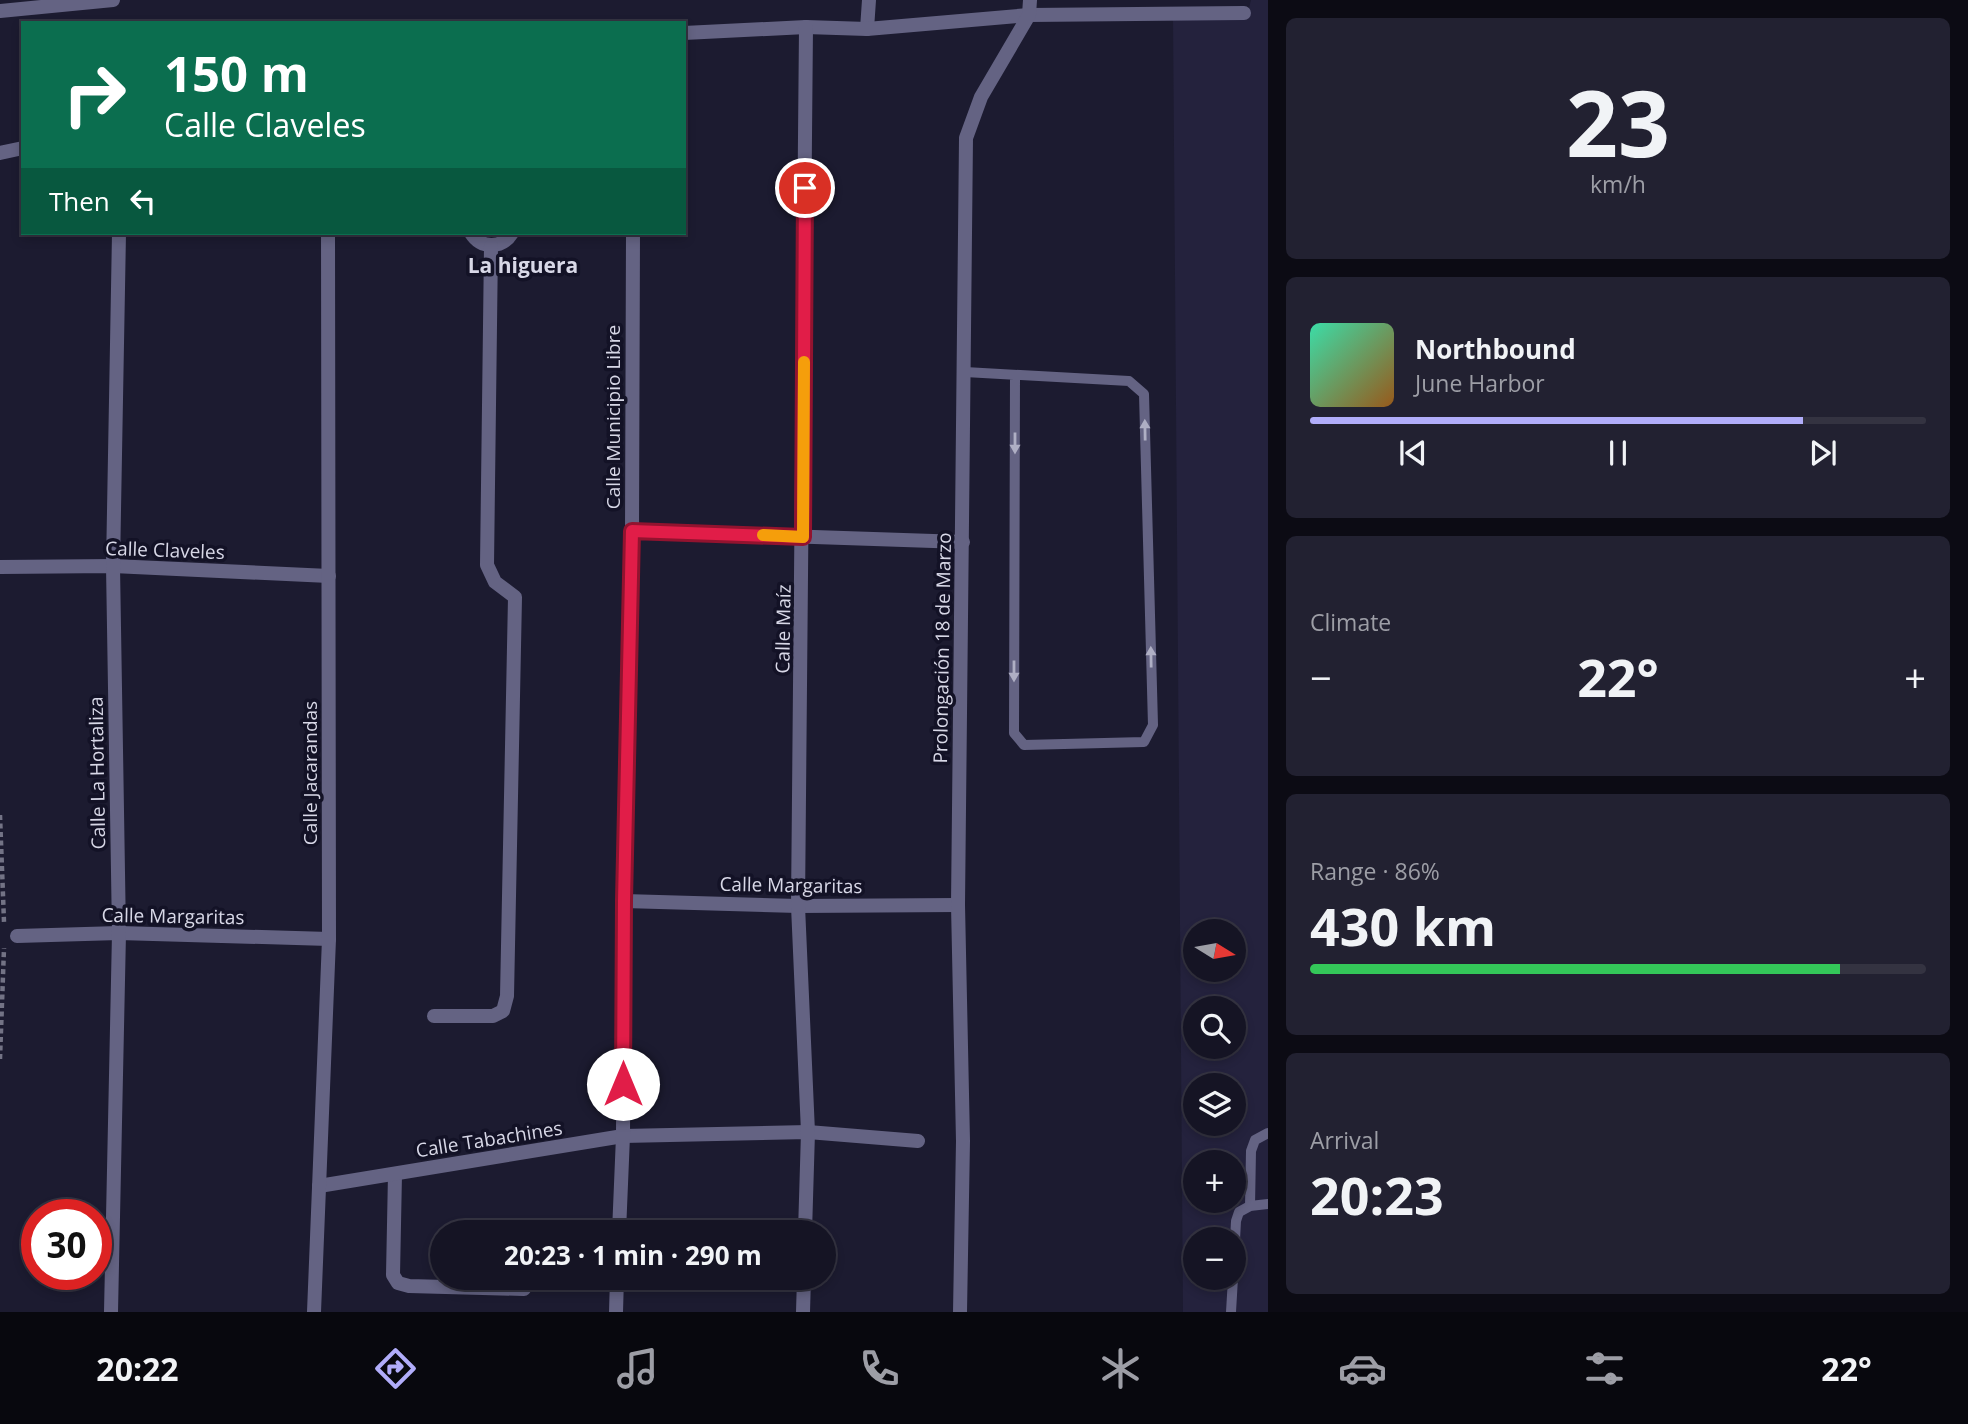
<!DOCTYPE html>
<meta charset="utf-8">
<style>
body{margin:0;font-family:"Open Sans",sans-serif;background:#222131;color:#f1f3f6;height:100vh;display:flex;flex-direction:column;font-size:26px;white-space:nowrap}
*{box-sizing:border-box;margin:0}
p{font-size:23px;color:#9d9ea6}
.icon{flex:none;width:38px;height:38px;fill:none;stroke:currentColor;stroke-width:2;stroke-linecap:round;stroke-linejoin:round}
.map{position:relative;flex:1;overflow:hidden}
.panel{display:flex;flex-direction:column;gap:18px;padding:18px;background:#0c0b14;width:700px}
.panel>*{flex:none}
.top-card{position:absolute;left:21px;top:21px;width:665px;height:214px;border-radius:0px;box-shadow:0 4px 10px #0003,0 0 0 2px #343341;background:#0b6e4f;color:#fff;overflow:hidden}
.needle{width:46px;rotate:101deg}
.fabs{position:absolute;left:1183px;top:919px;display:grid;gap:14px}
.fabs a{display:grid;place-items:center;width:63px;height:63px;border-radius:50%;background:#151424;box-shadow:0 4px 10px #0003,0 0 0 2px #343341;font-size:35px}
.speed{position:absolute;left:21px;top:1199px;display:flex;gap:14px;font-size:35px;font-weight:700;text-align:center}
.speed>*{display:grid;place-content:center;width:91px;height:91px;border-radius:50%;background:#151424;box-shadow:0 4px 10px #0003,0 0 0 2px #343341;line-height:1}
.speed .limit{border:10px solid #d22;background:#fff;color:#111}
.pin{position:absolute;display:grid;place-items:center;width:60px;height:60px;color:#fff;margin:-30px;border:4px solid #fff;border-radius:50%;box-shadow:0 2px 7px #0007}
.me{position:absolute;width:77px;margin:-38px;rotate:0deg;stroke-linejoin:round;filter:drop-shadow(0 0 5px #0008)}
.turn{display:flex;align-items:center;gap:24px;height:147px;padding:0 28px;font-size:32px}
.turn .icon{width:91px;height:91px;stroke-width:2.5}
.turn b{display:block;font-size:49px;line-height:60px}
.then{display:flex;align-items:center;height:66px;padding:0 28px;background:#0003;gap:14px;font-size:26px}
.big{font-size:52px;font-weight:700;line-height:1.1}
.panel .widget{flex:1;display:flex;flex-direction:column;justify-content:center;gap:10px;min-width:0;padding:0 24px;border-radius:10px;background:#222131}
.panel .dial{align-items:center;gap:0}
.dial b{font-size:91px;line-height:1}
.song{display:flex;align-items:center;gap:21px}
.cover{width:84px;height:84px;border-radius:10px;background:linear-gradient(135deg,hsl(160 70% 55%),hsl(30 70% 35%))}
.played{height:7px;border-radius:4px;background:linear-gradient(90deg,#b1adfa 80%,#343341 80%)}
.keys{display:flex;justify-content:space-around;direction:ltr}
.heat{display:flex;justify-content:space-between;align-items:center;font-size:38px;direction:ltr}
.charge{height:10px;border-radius:5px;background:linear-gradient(90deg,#34c759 86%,#343341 0)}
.trip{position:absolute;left:430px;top:1220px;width:406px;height:70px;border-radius:35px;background:#151424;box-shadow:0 4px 10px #0003,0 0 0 2px #343341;font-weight:700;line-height:70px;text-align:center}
.tabs{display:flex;height:112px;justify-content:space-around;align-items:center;background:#08080e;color:#9d9ea6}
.tabs .icon{width:49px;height:49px}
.tabs .on{color:#b1adfa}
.tabs b{font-size:32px;color:#f1f3f6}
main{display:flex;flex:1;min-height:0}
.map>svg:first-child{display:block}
.built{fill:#24223d;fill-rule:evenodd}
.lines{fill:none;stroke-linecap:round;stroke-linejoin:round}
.path{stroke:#737385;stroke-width:4.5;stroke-dasharray:5 3.5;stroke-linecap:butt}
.service{stroke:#646383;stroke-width:10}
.minor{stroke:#646383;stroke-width:14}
.tertiary{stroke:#646383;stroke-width:14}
.oneway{fill:#afafc4}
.route-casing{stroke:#92132f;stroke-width:18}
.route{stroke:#e11d48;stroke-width:12}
.slow{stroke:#f59e0b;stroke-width:12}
.labels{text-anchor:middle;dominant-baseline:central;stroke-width:7;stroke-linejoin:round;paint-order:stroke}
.street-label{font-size:19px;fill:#d8d8e7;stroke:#131226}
.neighbourhood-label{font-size:21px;font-weight:bold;fill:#d8d8e7;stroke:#131226}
</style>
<main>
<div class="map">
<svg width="1268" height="1312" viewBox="0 0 1268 1312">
<rect width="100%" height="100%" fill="#1c1b30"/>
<path class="built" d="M1251,0h17v1312h-85l-10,-1296 75,-4zM1195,931h39v39h-39zM1195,1008h39v38h-39zM1195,1085h39v39h-39zM1195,1162h39v38h-39zM1195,1239h39v39h-39z"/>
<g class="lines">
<g class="path">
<polyline points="0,815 4,922"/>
<polyline points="0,1059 4,948"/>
</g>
<g class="service">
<polyline points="965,372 1129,381 1144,394 1153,725 1144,742 1024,745 1014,733 1015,375"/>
<polyline points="1250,1206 1251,1151 1255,1140 1268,1133"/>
<polyline points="1234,1259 1236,1221 1239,1212 1250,1206 1268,1204"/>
<polyline points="1231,1312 1233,1278"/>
</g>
<g class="minor">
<polyline points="867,29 869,0"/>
<polyline points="684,33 806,27 867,29 1029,15 1244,13"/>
<polyline points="0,153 23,148"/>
<path d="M471,233c10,16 31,16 41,0"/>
<polyline points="632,531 963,542"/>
<polyline points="0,567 113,566 329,576"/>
<polyline points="624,901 798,906 958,905"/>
<polyline points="17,936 119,933 329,939"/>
<polyline points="434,1016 493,1016 503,1011 507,996 515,597 495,582 487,565 491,246"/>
<polyline points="395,1174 393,1275 398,1283 409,1286 524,1289"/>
<polyline points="319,1186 623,1136 808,1132 918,1141"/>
<polyline points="619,1232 623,1136 624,901 632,531 633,233"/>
<polyline points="805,1232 808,1132 798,906 806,27"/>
<polyline points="111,1312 119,933 113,566 119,233"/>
<polyline points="314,1312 329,939 328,233"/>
<polyline points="616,1312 617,1278"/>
<polyline points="803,1312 804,1278"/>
</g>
<g class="tertiary">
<polyline points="0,11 113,0"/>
<polyline points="960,1312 963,1141 958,905 966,138 981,97 1029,15 1030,0"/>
</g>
</g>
<defs><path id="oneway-solid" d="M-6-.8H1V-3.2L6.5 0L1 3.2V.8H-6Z" transform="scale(1.75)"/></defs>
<g class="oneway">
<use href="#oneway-solid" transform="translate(1145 430) rotate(-91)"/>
<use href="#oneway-solid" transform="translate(1015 443) rotate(90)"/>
<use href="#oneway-solid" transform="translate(1151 657) rotate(-91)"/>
<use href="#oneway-solid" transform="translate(1014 671) rotate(90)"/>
</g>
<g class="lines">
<g class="route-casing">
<polyline id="route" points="623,1084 624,901 632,531 803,537 805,188"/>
</g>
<use href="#route" class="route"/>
<polyline class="slow" points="763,535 803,537 804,362"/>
</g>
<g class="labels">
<g class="street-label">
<text transform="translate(613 417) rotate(-90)">Calle Municipio Libre</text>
<text transform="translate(165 550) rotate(2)">Calle Claveles</text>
<text transform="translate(783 629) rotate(-89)">Calle Maíz</text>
<text transform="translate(942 648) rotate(-89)">Prolongación 18 de Marzo</text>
<text transform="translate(97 773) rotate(-91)">Calle La Hortaliza</text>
<text transform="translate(310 773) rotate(-90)">Calle Jacarandas</text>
<text transform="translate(791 885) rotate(1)">Calle Margaritas</text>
<text transform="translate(173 916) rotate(1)">Calle Margaritas</text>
<text transform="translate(489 1139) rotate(-9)">Calle Tabachines</text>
</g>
<g class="neighbourhood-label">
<text x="523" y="265">La higuera</text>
</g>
</g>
</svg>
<div class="fabs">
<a><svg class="needle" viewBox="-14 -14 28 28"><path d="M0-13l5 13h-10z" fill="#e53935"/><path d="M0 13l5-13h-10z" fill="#9d9ea6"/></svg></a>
<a><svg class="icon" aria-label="search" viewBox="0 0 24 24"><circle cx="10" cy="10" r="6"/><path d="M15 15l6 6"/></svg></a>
<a><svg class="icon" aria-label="layers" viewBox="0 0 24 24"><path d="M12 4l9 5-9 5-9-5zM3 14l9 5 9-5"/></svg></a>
<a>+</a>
<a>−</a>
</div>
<div class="speed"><div class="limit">30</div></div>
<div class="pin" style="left:805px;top:188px;background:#d93025"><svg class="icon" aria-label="arrive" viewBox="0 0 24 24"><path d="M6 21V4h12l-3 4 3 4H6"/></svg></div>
<svg class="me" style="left:623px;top:1084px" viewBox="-20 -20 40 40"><circle r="19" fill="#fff"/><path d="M0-13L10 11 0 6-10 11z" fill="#e11d48"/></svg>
<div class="trip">20:23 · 1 min · 290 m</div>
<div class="top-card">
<div class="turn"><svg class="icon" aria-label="right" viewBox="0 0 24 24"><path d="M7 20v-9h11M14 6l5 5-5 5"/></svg><div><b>150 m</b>Calle Claveles</div></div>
<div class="then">Then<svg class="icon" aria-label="left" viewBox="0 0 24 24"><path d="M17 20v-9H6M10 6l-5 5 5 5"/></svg></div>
</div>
</div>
<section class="panel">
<div class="widget dial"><b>23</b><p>km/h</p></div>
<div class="widget">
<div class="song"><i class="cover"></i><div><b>Northbound</b><p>June Harbor</p></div></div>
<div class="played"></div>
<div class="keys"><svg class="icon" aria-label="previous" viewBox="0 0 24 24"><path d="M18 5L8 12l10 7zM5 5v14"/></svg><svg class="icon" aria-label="pause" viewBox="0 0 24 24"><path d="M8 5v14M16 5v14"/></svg><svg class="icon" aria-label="next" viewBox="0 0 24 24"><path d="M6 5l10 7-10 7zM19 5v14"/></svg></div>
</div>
<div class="widget"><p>Climate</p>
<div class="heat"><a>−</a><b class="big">22°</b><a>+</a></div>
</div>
<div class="widget"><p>Range · 86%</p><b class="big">430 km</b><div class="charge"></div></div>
<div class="widget"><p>Arrival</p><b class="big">20:23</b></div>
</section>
</main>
<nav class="tabs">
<b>20:22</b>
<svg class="icon on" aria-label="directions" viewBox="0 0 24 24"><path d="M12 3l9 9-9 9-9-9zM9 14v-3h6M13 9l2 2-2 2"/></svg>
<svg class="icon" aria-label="music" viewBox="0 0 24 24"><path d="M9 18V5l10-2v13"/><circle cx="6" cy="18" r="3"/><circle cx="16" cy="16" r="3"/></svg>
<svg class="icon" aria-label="phone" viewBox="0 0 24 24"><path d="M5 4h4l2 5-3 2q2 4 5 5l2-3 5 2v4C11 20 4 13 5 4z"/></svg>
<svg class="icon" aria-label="climate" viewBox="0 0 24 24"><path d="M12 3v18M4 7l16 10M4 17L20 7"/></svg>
<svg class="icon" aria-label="car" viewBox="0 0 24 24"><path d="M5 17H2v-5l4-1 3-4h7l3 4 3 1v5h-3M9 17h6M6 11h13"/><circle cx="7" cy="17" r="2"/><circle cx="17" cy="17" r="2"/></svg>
<svg class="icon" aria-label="filters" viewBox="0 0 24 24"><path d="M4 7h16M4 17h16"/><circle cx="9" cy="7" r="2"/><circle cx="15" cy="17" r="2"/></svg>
<b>22°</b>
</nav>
